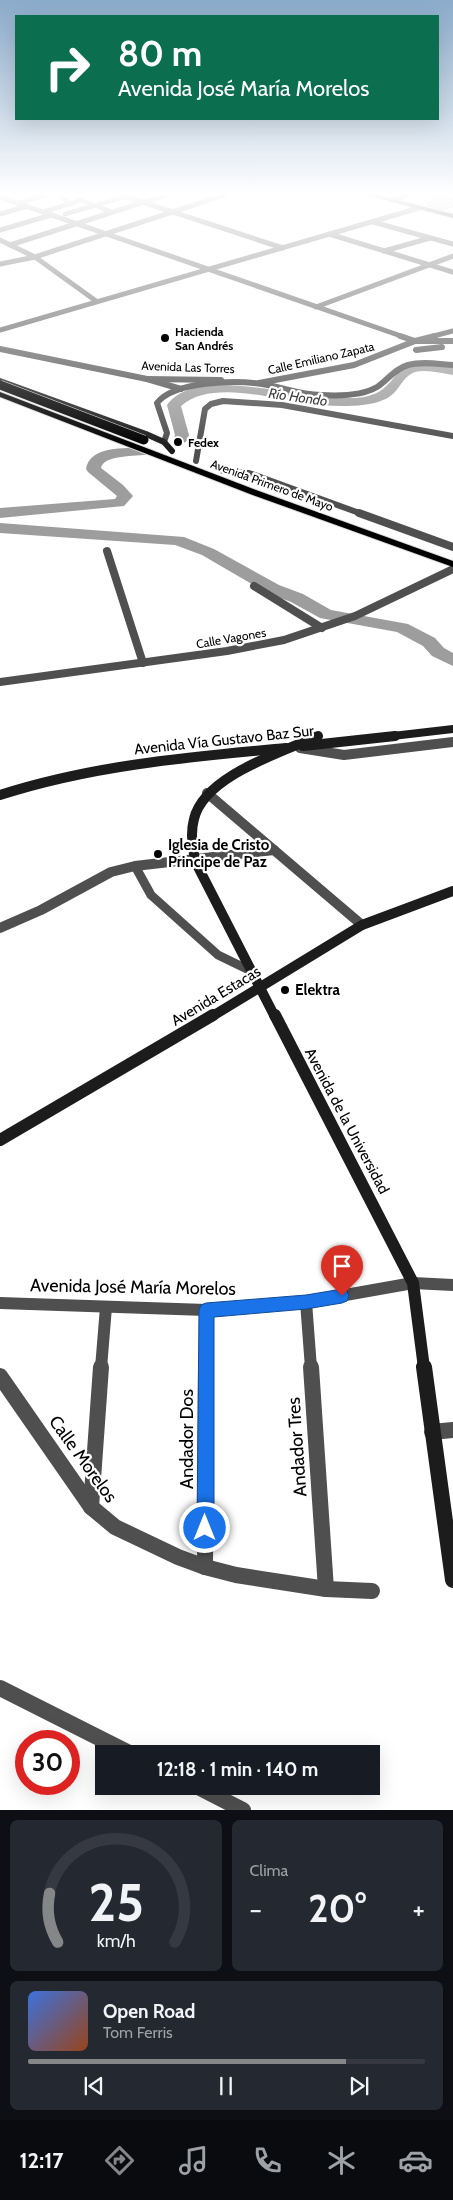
<!DOCTYPE html>
<html lang="es">
<meta charset="utf-8">
<style>
body{margin:0;font-family:Cabin,sans-serif;background:#242831;color:#f1f3f6;height:100vh;display:flex;flex-direction:column;font-size:19px;white-space:nowrap}
*{box-sizing:border-box;margin:0}
p{font-size:16px;color:#9ea1a6}
.icon{flex:none;width:28px;height:28px;fill:none;stroke:currentColor;stroke-width:2;stroke-linecap:round;stroke-linejoin:round}
.map{position:relative;height:1810px;overflow:hidden}
.side{display:flex;flex-direction:column;gap:10px;padding:10px;background:#0d0f14;flex:1}
.side>*{flex:none}
.hud{position:absolute;left:15px;top:15px;width:424px;height:105px;border-radius:0px;box-shadow:0 5px 20px #0002;background:#0b6e4f;color:#fff;overflow:hidden}
.speed{position:absolute;left:15px;top:1730px;display:flex;gap:10px;font-size:25px;font-weight:700;text-align:center}
.speed>*{display:grid;place-content:center;width:65px;height:65px;border-radius:50%;background:#171b24;box-shadow:0 5px 20px #0002;line-height:1}
.speed .limit{border:8px solid #d22;background:#fff;color:#111}
.pin{position:absolute;display:grid;place-items:center;width:42px;height:42px;color:#fff;margin:-51px -21px;border-radius:50% 50% 50% 0;rotate:-45deg;box-shadow:0 0 5px #0007}
.pin .icon{rotate:45deg}
.me{position:absolute;width:55px;margin:-28px;rotate:0deg;stroke-linejoin:round;filter:drop-shadow(0 0 4px #0008)}
.turn{display:flex;align-items:center;gap:18px;height:105px;padding:0 20px;font-size:22px}
.turn .icon{width:65px;height:65px;stroke-width:2.5}
.turn b{display:block;font-size:35px;line-height:42px}
.big{font-size:38px;font-weight:700;line-height:1.1}
.side .tile{flex:1;display:flex;flex-direction:column;justify-content:center;gap:8px;min-width:0;padding:0 18px;border-radius:8px;background:#242831}
.side .dial{align-items:center;gap:0}
.dial svg{height:130px;overflow:visible;fill:none;stroke:#363941;stroke-width:7;stroke-linecap:round;text-anchor:middle}
.dial text{fill:#f1f3f6;stroke:none}
.song{display:flex;align-items:center;gap:15px}
.cover{width:60px;height:60px;border-radius:8px;background:linear-gradient(135deg,hsl(220 70% 55%),hsl(20 70% 35%))}
.played{height:5px;border-radius:2px;background:linear-gradient(90deg,#858687 80%,#363941 80%)}
.keys{display:flex;justify-content:space-around;direction:ltr}
.heat{display:flex;justify-content:space-between;align-items:center;font-size:28px;direction:ltr}
.side .tiles{flex:1;display:grid;gap:10px;grid-template-columns:1fr 1fr}
.tile:last-child{grid-column:span 2}
.trip{position:absolute;left:95px;top:1745px;width:285px;height:50px;border-radius:0px;background:#171b24;box-shadow:0 5px 20px #0002;font-weight:700;line-height:50px;text-align:center}
.tab-bar{display:flex;height:80px;justify-content:space-around;align-items:center;background:#090b0e;color:#9ea1a6}
.tab-bar .icon{width:35px;height:35px}
.tab-bar .selected{color:#858687}
.tab-bar b{font-size:22px;color:#f1f3f6}
.map>svg:first-child{display:block}
.lines{fill:none;stroke-linecap:round;stroke-linejoin:round}
.river{fill:#9d9d9d;fill-rule:evenodd}
.building{fill:#bfbfbf;stroke:#939393}
.primary-casing{stroke:#dbdbdb;stroke-width:2}
.trunk-casing{stroke:#dbdbdb;stroke-width:2}
.pedestrian-far1{stroke:#4f4f4f;stroke-width:4.5}
.pedestrian{stroke:#4f4f4f;stroke-width:9}
.minor-far5{stroke:#4f4f4f;stroke-width:5}
.minor-far4{stroke:#4f4f4f;stroke-width:6}
.minor-far3{stroke:#4f4f4f;stroke-width:8}
.minor-far2{stroke:#4f4f4f;stroke-width:10}
.minor-far1{stroke:#4f4f4f;stroke-width:12}
.minor{stroke:#4f4f4f;stroke-width:16}
.tertiary-far2{stroke:#4f4f4f;stroke-width:5}
.tertiary-far1{stroke:#4f4f4f;stroke-width:6}
.tertiary{stroke:#4f4f4f;stroke-width:8}
.secondary-far4{stroke:#1c1c1c;stroke-width:6}
.secondary-far3{stroke:#1c1c1c;stroke-width:8}
.secondary-far2{stroke:#1c1c1c;stroke-width:10}
.secondary-far1{stroke:#1c1c1c;stroke-width:12}
.secondary{stroke:#1c1c1c;stroke-width:16}
.primary{fill:#000;fill-rule:evenodd}
.trunk{fill:#000;fill-rule:evenodd}
.trunk-bridge-casing{stroke:#dbdbdb;stroke-width:10;stroke-linecap:butt}
.trunk-bridge{stroke:#000;stroke-width:9}
.route{fill:#1a73e8;stroke:#114b97}
.poi-dot{fill:#000;stroke:#fff;stroke-width:2}
.labels{text-anchor:middle;dominant-baseline:central;stroke-width:4.5;stroke-linejoin:round;paint-order:stroke}
.far-poi-label{font-size:12px;font-weight:bold;fill:#000;stroke:#fff;text-anchor:start}
.far-street-label{font-size:12px;fill:#000;stroke:#fff}
.far-water-label{font-size:14px;font-style:italic;fill:#3e3e3e;stroke:#fff}
.street-label{font-size:15px;fill:#000;stroke:#fff}
.poi-label{font-size:15px;font-weight:bold;fill:#000;stroke:#fff;text-anchor:start}
.near-street-label{font-size:18px;fill:#000;stroke:#fff}
</style>
<div class="map">
<svg width="453" height="1810" viewBox="0 0 453 1810">
<rect width="100%" height="100%" fill="#fff"/>
<g class="lines">
<g class="river">
<path d="M419,364l34,3v8c-12,-2 -26,-6 -38,-3 -11,4 -14,14 -21,21 -12,12 -36,13 -52,13 -12,0 -25,-1 -38,-3 -34,-5 -94,-23 -123,3l8,29 -2,6 -7,4 -7,-4 2,-6 -8,-30c28,-39 120,-9 160,-8 17,1 41,4 56,-8 16,-13 11,-21 36,-25z"/>
<path d="M144,447l7,4 -2,3c-13,3 -45,0 -48,14l22,17 10,11 -9,10 -124,12v-10l115,-9 2,-3 -29,-24 -2,-3c4,-24 39,-20 58,-22z"/>
<polygon points="0,523 184,537 214,549 279,585 303,594 331,610 408,624 435,638 444,648 453,653 453,666 432,656 423,646 397,632 320,618 291,602 267,593 202,555 175,545 0,533"/>
</g>
</g>
<polygon class="building" points="441,196 453,199 453,206 443,210 428,206 430,204 426,203"/>
<g class="lines">
<g class="primary-casing">
<polygon id="primary" points="366,195 377,195 453,214 453,218"/>
</g>
<g class="trunk-casing">
<polygon id="trunk" points="0,392 256,490 453,561 453,567 250,494 0,397"/>
</g>
<g class="pedestrian-far1">
<polyline points="59,195 70,204"/>
<polyline points="19,203 46,195"/>
<polyline points="43,212 81,200 112,212"/>
<polyline points="65,214 124,197"/>
</g>
<polyline class="pedestrian" points="135,866 151,895 218,955 251,971"/>
<g class="minor-far5">
<polyline points="121,195 283,248"/>
<polyline points="0,197 404,337"/>
<polyline points="392,201 407,195"/>
<polyline points="0,214 27,206"/>
<polyline points="373,222 453,244"/>
<polyline points="0,230 51,215"/>
<polyline points="329,234 453,272"/>
<polyline points="0,240 35,257 96,301"/>
<polyline points="10,245 166,195"/>
<polyline points="384,251 430,238"/>
<polyline points="0,264 35,257 224,195"/>
<polyline points="316,307 453,256"/>
<polyline points="430,337 453,331"/>
</g>
<g class="minor-far4">
<polyline points="400,336 415,341 453,341"/>
<polyline points="416,350 442,347"/>
<polyline points="147,379 221,380"/>
<polyline points="259,383 354,365 415,341 435,336"/>
<polyline points="196,461 205,409 211,404 223,401 282,405 453,436"/>
</g>
<g class="minor-far3">
<polyline points="107,551 143,663"/>
<polyline points="254,586 322,628"/>
</g>
<g class="minor-far2">
<polyline points="300,748 344,755 453,742"/>
<polyline points="207,793 362,925"/>
<polyline points="0,928 41,910 111,872 135,866 274,850"/>
</g>
<g class="minor-far1">
<polyline points="306,1302 311,1368"/>
<polyline points="0,1303 206,1310 306,1302 413,1283 453,1285"/>
<polyline points="101,1368 106,1307"/>
<polyline points="206,1368 206,1310"/>
</g>
<g class="minor">
<polyline points="311,1367 326,1589"/>
<polyline points="0,1376 91,1507 115,1527 178,1557 205,1567 236,1575 326,1589 372,1591"/>
<polyline points="432,1432 453,1430"/>
<polyline points="91,1507 101,1367"/>
<polyline points="205,1567 206,1367"/>
<polyline points="0,1688 131,1754"/>
<polyline points="196,1786 243,1810"/>
</g>
<polyline class="tertiary-far2" points="0,330 419,208"/>
<g class="tertiary-far1">
<polyline points="0,349 147,379 181,389"/>
<path d="M164,442l3,-9 -10,-30c17,-22 78,-23 105,-19 20,3 38,11 59,11 17,1 41,1 56,-8 11,-7 17,-18 31,-22 14,-4 30,-1 45,0"/>
<polyline points="223,471 249,473 362,514"/>
</g>
<g class="tertiary">
<polyline points="359,513 453,547"/>
<polyline points="0,682 227,651 284,640 355,616 453,569"/>
</g>
<polyline class="secondary-far4" points="0,381 146,434 164,442 172,451"/>
<g class="secondary-far3">
<polyline points="316,737 318,736"/>
<polyline points="384,737 453,729"/>
</g>
<g class="secondary-far2">
<polyline points="303,746 395,736"/>
<path d="M0,795c93,-30 189,-38 286,-47"/>
<polyline points="211,1017 362,925 453,891"/>
<path d="M275,1017l-80,-156c-2,-15 -5,-27 -1,-42 10,-43 86,-66 124,-83"/>
</g>
<g class="secondary-far1">
<polyline points="275,1015 413,1283 424,1368"/>
<polyline points="0,1140 213,1015"/>
</g>
<polyline class="secondary" points="424,1367 453,1580"/>
<use href="#primary" class="primary"/>
<use href="#trunk" class="trunk"/>
<g class="trunk-bridge-casing">
<polyline id="trunk-bridge" points="0,385 144,440"/>
</g>
<use href="#trunk-bridge" class="trunk-bridge"/>
</g>
<linearGradient id="sky" x2="0" y2="1"><stop stop-color="#8aabca"/><stop offset="0.43" stop-color="#fff"/><stop offset="1" stop-color="#fff" stop-opacity="0"/></linearGradient>
<rect width="453" height="449" fill="url(#sky)"/>
<polygon class="route" points="342,1289 347,1291 349,1296 347,1301 342,1303 306,1309 214,1317 214,1528 211,1534 205,1536 199,1534 197,1528 199,1310 201,1305 206,1303 306,1295"/>
<g class="poi-dot">
<circle cx="165" cy="338" r="5"/>
<circle cx="178" cy="442" r="5"/>
<circle cx="158" cy="854" r="5"/>
<circle cx="285" cy="990" r="5"/>
</g>
<g class="labels">
<g class="far-poi-label">
<text x="175" y="331">Hacienda<tspan x="175" dy="14">San Andrés</tspan></text>
<text x="188" y="442">Fedex</text>
</g>
<g class="far-street-label">
<text transform="translate(321 358) rotate(-13)">Calle Emiliano Zapata</text>
<text transform="translate(188 367) rotate(2)">Avenida Las Torres</text>
<text transform="translate(272 485) rotate(20)">Avenida Primero de Mayo</text>
<text transform="translate(231 638) rotate(-10)">Calle Vagones</text>
</g>
<g class="far-water-label">
<text transform="translate(298 397) rotate(8)">Río Hondo</text>
</g>
<g class="street-label">
<text transform="translate(224 740) rotate(-6)">Avenida Vía Gustavo Baz Sur</text>
<text transform="translate(216 996) rotate(-31)">Avenida Estacas</text>
<text transform="translate(347 1121) rotate(62)">Avenida de la Universidad</text>
</g>
<g class="poi-label">
<text x="168" y="845">Iglesia de Cristo<tspan x="168" dy="17">Principe de Paz</tspan></text>
<text x="295" y="990">Elektra</text>
</g>
<g class="near-street-label">
<text transform="translate(133 1287) rotate(1)">Avenida José María Morelos</text>
<text transform="translate(187 1439) rotate(-90)">Andador Dos</text>
<text transform="translate(297 1447) rotate(-94)">Andador Tres</text>
<text transform="translate(83 1459) rotate(54)">Calle Morelos</text>
</g>
</g>
</svg>
<div class="speed"><div class="limit">30</div></div>
<div class="pin" style="left:342px;top:1296px;background:#d93025"><svg class="icon" aria-label="arrive" viewBox="0 0 24 24"><path d="M6 21V4h12l-3 4 3 4H6"/></svg></div>
<svg class="me" style="left:205px;top:1528px" viewBox="-20 -20 40 40"><circle r="17" fill="#1a73e8" stroke="#fff" stroke-width="3"/><path d="M0-11L8 9 0 5-8 9z" fill="#fff"/></svg>
<div class="trip">12:18 · 1 min · 140 m</div>
<div class="hud">
<div class="turn"><svg class="icon" aria-label="right" viewBox="0 0 24 24"><path d="M7 20v-9h11M14 6l5 5-5 5"/></svg><div><b>80 m</b>Avenida José María Morelos</div></div>
</div>
</div>
<section class="side">
<div class="tiles">
<div class="tile dial"><svg viewBox="0 0 100 80">
<path d="M14 69A42 42 0 1 1 86 69"/>
<path d="M14 69A42 42 0 0 1 9 39" stroke="#858687"/>
<text x="50" y="56" font-size="32" font-weight="700">25</text>
<text x="50" y="72" font-size="11">km/h</text>
</svg></div>
<div class="tile"><p>Clima</p>
<div class="heat"><a>−</a><b class="big">20°</b><a>+</a></div>
</div>
<div class="tile">
<div class="song"><i class="cover"></i><div><b>Open Road</b><p>Tom Ferris</p></div></div>
<div class="played"></div>
<div class="keys"><svg class="icon" aria-label="previous" viewBox="0 0 24 24"><path d="M18 5L8 12l10 7zM5 5v14"/></svg><svg class="icon" aria-label="pause" viewBox="0 0 24 24"><path d="M8 5v14M16 5v14"/></svg><svg class="icon" aria-label="next" viewBox="0 0 24 24"><path d="M6 5l10 7-10 7zM19 5v14"/></svg></div>
</div>
</div>
</section>
<nav class="tab-bar">
<b>12:17</b>
<svg class="icon selected" aria-label="directions" viewBox="0 0 24 24"><path d="M12 3l9 9-9 9-9-9zM9 14v-3h6M13 9l2 2-2 2"/></svg>
<svg class="icon" aria-label="music" viewBox="0 0 24 24"><path d="M9 18V5l10-2v13"/><circle cx="6" cy="18" r="3"/><circle cx="16" cy="16" r="3"/></svg>
<svg class="icon" aria-label="phone" viewBox="0 0 24 24"><path d="M5 4h4l2 5-3 2q2 4 5 5l2-3 5 2v4C11 20 4 13 5 4z"/></svg>
<svg class="icon" aria-label="climate" viewBox="0 0 24 24"><path d="M12 3v18M4 7l16 10M4 17L20 7"/></svg>
<svg class="icon" aria-label="car" viewBox="0 0 24 24"><path d="M5 17H2v-5l4-1 3-4h7l3 4 3 1v5h-3M9 17h6M6 11h13"/><circle cx="7" cy="17" r="2"/><circle cx="17" cy="17" r="2"/></svg>
</nav>
